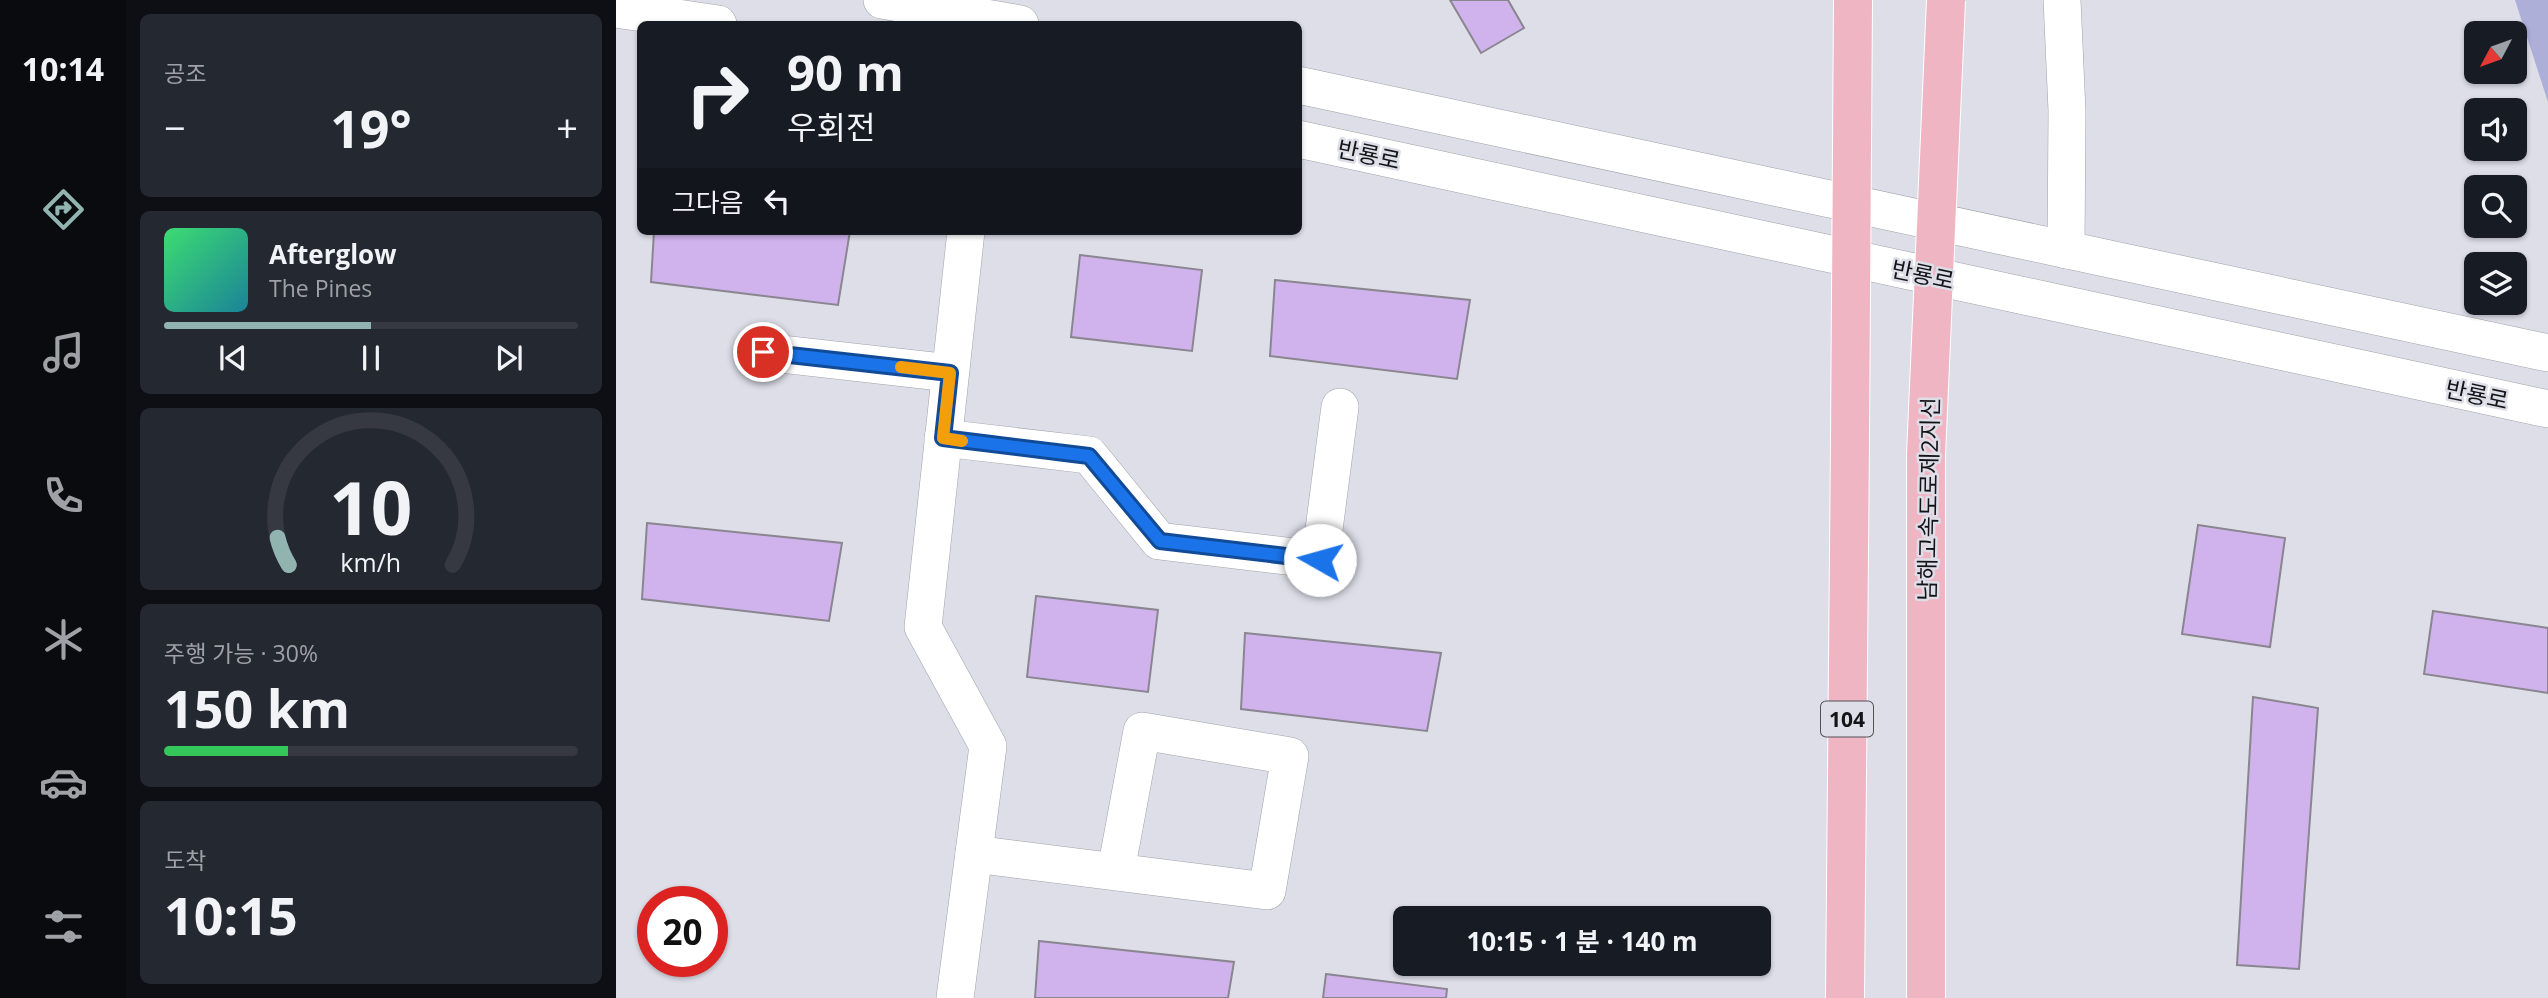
<!DOCTYPE html>
<html lang="ko">
<meta charset="utf-8">
<style>
body{margin:0;font-family:"Open Sans","Noto Sans KR",sans-serif;background:#242831;color:#f1f3f6;height:100vh;display:flex;flex-direction:column;font-size:26px;white-space:nowrap}
*{box-sizing:border-box;margin:0}
p{font-size:23px;color:#9ea1a6}
.icon{flex:none;width:38px;height:38px;fill:none;stroke:currentColor;stroke-width:2;stroke-linecap:round;stroke-linejoin:round}
.map{position:relative;flex:1;overflow:hidden}
.details{display:flex;flex-direction:column;gap:14px;padding:14px;background:#0d0f14;width:490px}
.details>*{flex:none}
.top-card{position:absolute;left:21px;top:21px;width:665px;height:214px;border-radius:10px;box-shadow:0 2px 5px #0004;background:#171b24;color:#f1f3f6;overflow:hidden}
.needle{width:46px;rotate:229deg}
.fabs{position:absolute;left:1848px;top:21px;display:grid;gap:14px}
.fabs a{display:grid;place-items:center;width:63px;height:63px;border-radius:10px;background:#171b24;box-shadow:0 2px 5px #0004;font-size:35px}
.speed{position:absolute;left:21px;top:886px;display:flex;gap:14px;font-size:35px;font-weight:700;text-align:center}
.speed>*{display:grid;place-content:center;width:91px;height:91px;border-radius:50%;background:#171b24;box-shadow:0 2px 5px #0004;line-height:1}
.speed .limit{border:10px solid #d22;background:#fff;color:#111}
.pin{position:absolute;display:grid;place-items:center;width:60px;height:60px;color:#fff;margin:-30px;border:4px solid #fff;border-radius:50%;box-shadow:0 2px 7px #0007}
.me{position:absolute;width:77px;margin:-38px;rotate:277deg;stroke-linejoin:round;filter:drop-shadow(0 0 5px #0008)}
.turn{display:flex;align-items:center;gap:24px;height:147px;padding:0 35px;font-size:32px}
.turn .icon{width:91px;height:91px;stroke-width:2.5}
.turn b{display:block;font-size:49px;line-height:60px}
.then{display:flex;align-items:center;height:66px;padding:0 35px;background:#0003;gap:14px;font-size:26px}
.big{font-size:52px;font-weight:700;line-height:1.1}
.details .widget{flex:1;display:flex;flex-direction:column;justify-content:center;gap:10px;min-width:0;padding:0 24px;border-radius:10px;background:#242831}
.details .dial{align-items:center;gap:0}
.dial svg{height:182px;overflow:visible;fill:none;stroke:#363941;stroke-width:7;stroke-linecap:round;text-anchor:middle}
.dial text{fill:#f1f3f6;stroke:none}
.song{display:flex;align-items:center;gap:21px}
.cover{width:84px;height:84px;border-radius:10px;background:linear-gradient(135deg,hsl(140 70% 55%),hsl(190 70% 35%))}
.played{height:7px;border-radius:4px;background:linear-gradient(90deg,#92b4b0 50%,#363941 50%)}
.keys{display:flex;justify-content:space-around;direction:ltr}
.heat{display:flex;justify-content:space-between;align-items:center;font-size:38px;direction:ltr}
.charge{height:10px;border-radius:5px;background:linear-gradient(90deg,#34c759 30%,#363941 0)}
.trip{position:absolute;left:777px;top:906px;width:378px;height:70px;border-radius:10px;background:#171b24;box-shadow:0 2px 5px #0004;font-weight:700;line-height:70px;text-align:center}
main{display:flex;flex:1;min-height:0}
.dock{display:flex;flex-direction:column;width:126px;justify-content:space-around;align-items:center;background:#090b0e;color:#9ea1a6}
.dock .icon{width:49px;height:49px}
.dock .current{color:#92b4b0}
.dock b{font-size:32px;color:#f1f3f6}
.map>svg:first-child{display:block}
.green{fill:#adafd9}
.building{fill:#d0b3ed;stroke:#8a868f;stroke-width:2}
.lines{fill:none;stroke-linecap:round;stroke-linejoin:round}
.minor-casing{stroke:#a0a1aa;stroke-width:38}
.highway-casing{stroke:#fff;stroke-width:40}
.minor{stroke:#fff;stroke-width:37}
.highway{stroke:#f0b5c3;stroke-width:38}
.highway-bridge-casing{stroke:#fff;stroke-width:40;stroke-linecap:butt}
.highway-bridge{stroke:#f0b5c3;stroke-width:38}
.route-casing{stroke:#114b97;stroke-width:18}
.route{stroke:#1a73e8;stroke-width:12}
.slow{stroke:#f59e0b;stroke-width:12}
.labels{text-anchor:middle;dominant-baseline:central;stroke-width:5;stroke-linejoin:round;paint-order:stroke}
.shield{fill:#dedee9;stroke:#515156;stroke-width:2}
.shield-label{font-size:21px;font-weight:bold;fill:#141417}
.street-label{font-size:23px;fill:#141417;stroke:#dedee9}
</style>
<main>
<nav class="dock">
<b>10:14</b>
<svg class="icon current" aria-label="directions" viewBox="0 0 24 24"><path d="M12 3l9 9-9 9-9-9zM9 14v-3h6M13 9l2 2-2 2"/></svg>
<svg class="icon" aria-label="music" viewBox="0 0 24 24"><path d="M9 18V5l10-2v13"/><circle cx="6" cy="18" r="3"/><circle cx="16" cy="16" r="3"/></svg>
<svg class="icon" aria-label="phone" viewBox="0 0 24 24"><path d="M5 4h4l2 5-3 2q2 4 5 5l2-3 5 2v4C11 20 4 13 5 4z"/></svg>
<svg class="icon" aria-label="climate" viewBox="0 0 24 24"><path d="M12 3v18M4 7l16 10M4 17L20 7"/></svg>
<svg class="icon" aria-label="car" viewBox="0 0 24 24"><path d="M5 17H2v-5l4-1 3-4h7l3 4 3 1v5h-3M9 17h6M6 11h13"/><circle cx="7" cy="17" r="2"/><circle cx="17" cy="17" r="2"/></svg>
<svg class="icon" aria-label="filters" viewBox="0 0 24 24"><path d="M4 7h16M4 17h16"/><circle cx="9" cy="7" r="2"/><circle cx="15" cy="17" r="2"/></svg>
</nav>
<section class="details">
<div class="widget"><p>공조</p>
<div class="heat"><a>−</a><b class="big">19°</b><a>+</a></div>
</div>
<div class="widget">
<div class="song"><i class="cover"></i><div><b>Afterglow</b><p>The Pines</p></div></div>
<div class="played"></div>
<div class="keys"><svg class="icon" aria-label="previous" viewBox="0 0 24 24"><path d="M18 5L8 12l10 7zM5 5v14"/></svg><svg class="icon" aria-label="pause" viewBox="0 0 24 24"><path d="M8 5v14M16 5v14"/></svg><svg class="icon" aria-label="next" viewBox="0 0 24 24"><path d="M6 5l10 7-10 7zM19 5v14"/></svg></div>
</div>
<div class="widget dial"><svg viewBox="0 0 100 80">
<path d="M14 69A42 42 0 1 1 86 69"/>
<path d="M14 69A42 42 0 0 1 9 57" stroke="#92b4b0"/>
<text x="50" y="56" font-size="32" font-weight="700">10</text>
<text x="50" y="72" font-size="11">km/h</text>
</svg></div>
<div class="widget"><p>주행 가능 · 30%</p><b class="big">150 km</b><div class="charge"></div></div>
<div class="widget"><p>도착</p><b class="big">10:15</b></div>
</section>
<div class="map">
<svg width="1932" height="998" viewBox="0 0 1932 998">
<rect width="100%" height="100%" fill="#dedee9"/>
<polygon class="green" points="1899,0 1932,0 1932,102"/>
<g class="building">
<polygon points="834,0 892,0 908,28 865,53"/>
<polygon points="38,231 234,231 222,305 35,282"/>
<polygon points="464,255 586,270 576,351 455,337"/>
<polygon points="659,280 854,300 841,379 654,356"/>
<polygon points="31,523 226,543 213,621 26,599"/>
<polygon points="1582,525 1669,538 1654,647 1566,634"/>
<polygon points="420,596 542,610 532,692 411,677"/>
<polygon points="1817,611 1932,628 1932,693 1808,674"/>
<polygon points="629,633 825,653 811,731 625,709"/>
<polygon points="1637,697 1702,708 1683,969 1621,965"/>
<polygon points="423,941 618,962 612,998 419,998"/>
<polygon points="710,974 831,989 830,998 707,998"/>
</g>
<g class="lines">
<g class="minor-casing">
<g id="minor">
<polyline points="266,0 404,24"/>
<polyline points="1446,0 1451,111 1450,250"/>
<polyline points="0,9 102,24"/>
<polyline points="682,85 1932,353"/>
<polyline points="682,139 1932,409"/>
<polyline points="147,352 334,373"/>
<polyline points="327,438 473,455 543,541 704,560 724,407"/>
<polyline points="358,854 651,891 674,756 526,731 500,871"/>
<polyline points="339,998 372,746 307,627 350,231"/>
</g>
</g>
<g class="highway-casing">
<g id="highway">
<polyline points="1229,998 1234,440"/>
<polyline points="1310,998 1310,455"/>
</g>
</g>
<use href="#minor" class="minor"/>
<use href="#highway" class="highway"/>
<g class="highway-bridge-casing">
<g id="highway-bridge">
<polyline points="1234,440 1237,0"/>
<polyline points="1310,455 1330,0"/>
</g>
</g>
<use href="#highway-bridge" class="highway-bridge"/>
</g>
<g class="lines">
<g class="route-casing">
<polyline id="route" points="147,352 334,373 327,438 473,456 544,541 704,560"/>
</g>
<use href="#route" class="route"/>
<polyline class="slow" points="285,367 334,373 327,438 346,441"/>
</g>
<g class="labels">
<rect class="shield" x="1205" y="701.5" width="52" height="35" rx="5"/>
<g class="shield-label">
<text x="1231" y="719">104</text>
</g>
<g class="street-label">
<text transform="translate(753 154) rotate(12)">반룡로</text>
<text transform="translate(1307 274) rotate(12)">반룡로</text>
<text transform="translate(1861 394) rotate(12)">반룡로</text>
<text transform="translate(1312 499) rotate(-89)">남해고속도로제2지선</text>
</g>
</g>
</svg>
<div class="fabs">
<a><svg class="needle" viewBox="-14 -14 28 28"><path d="M0-13l5 13h-10z" fill="#e53935"/><path d="M0 13l5-13h-10z" fill="#9ea1a6"/></svg></a>
<a><svg class="icon" aria-label="sound" viewBox="0 0 24 24"><path d="M4 9h4l5-4v14l-5-4H4zM17 9q2 3 0 6"/></svg></a>
<a><svg class="icon" aria-label="search" viewBox="0 0 24 24"><circle cx="10" cy="10" r="6"/><path d="M15 15l6 6"/></svg></a>
<a><svg class="icon" aria-label="layers" viewBox="0 0 24 24"><path d="M12 4l9 5-9 5-9-5zM3 14l9 5 9-5"/></svg></a>
</div>
<div class="speed"><div class="limit">20</div></div>
<div class="pin" style="left:147px;top:352px;background:#d93025"><svg class="icon" aria-label="arrive" viewBox="0 0 24 24"><path d="M6 21V4h12l-3 4 3 4H6"/></svg></div>
<svg class="me" style="left:704px;top:560px" viewBox="-20 -20 40 40"><circle r="19" fill="#fff"/><path d="M0-13L10 11 0 6-10 11z" fill="#1a73e8"/></svg>
<div class="trip">10:15 · 1 분 · 140 m</div>
<div class="top-card">
<div class="turn"><svg class="icon" aria-label="right" viewBox="0 0 24 24"><path d="M7 20v-9h11M14 6l5 5-5 5"/></svg><div><b>90 m</b>우회전</div></div>
<div class="then">그다음<svg class="icon" aria-label="left" viewBox="0 0 24 24"><path d="M17 20v-9H6M10 6l-5 5 5 5"/></svg></div>
</div>
</div>
</main>
